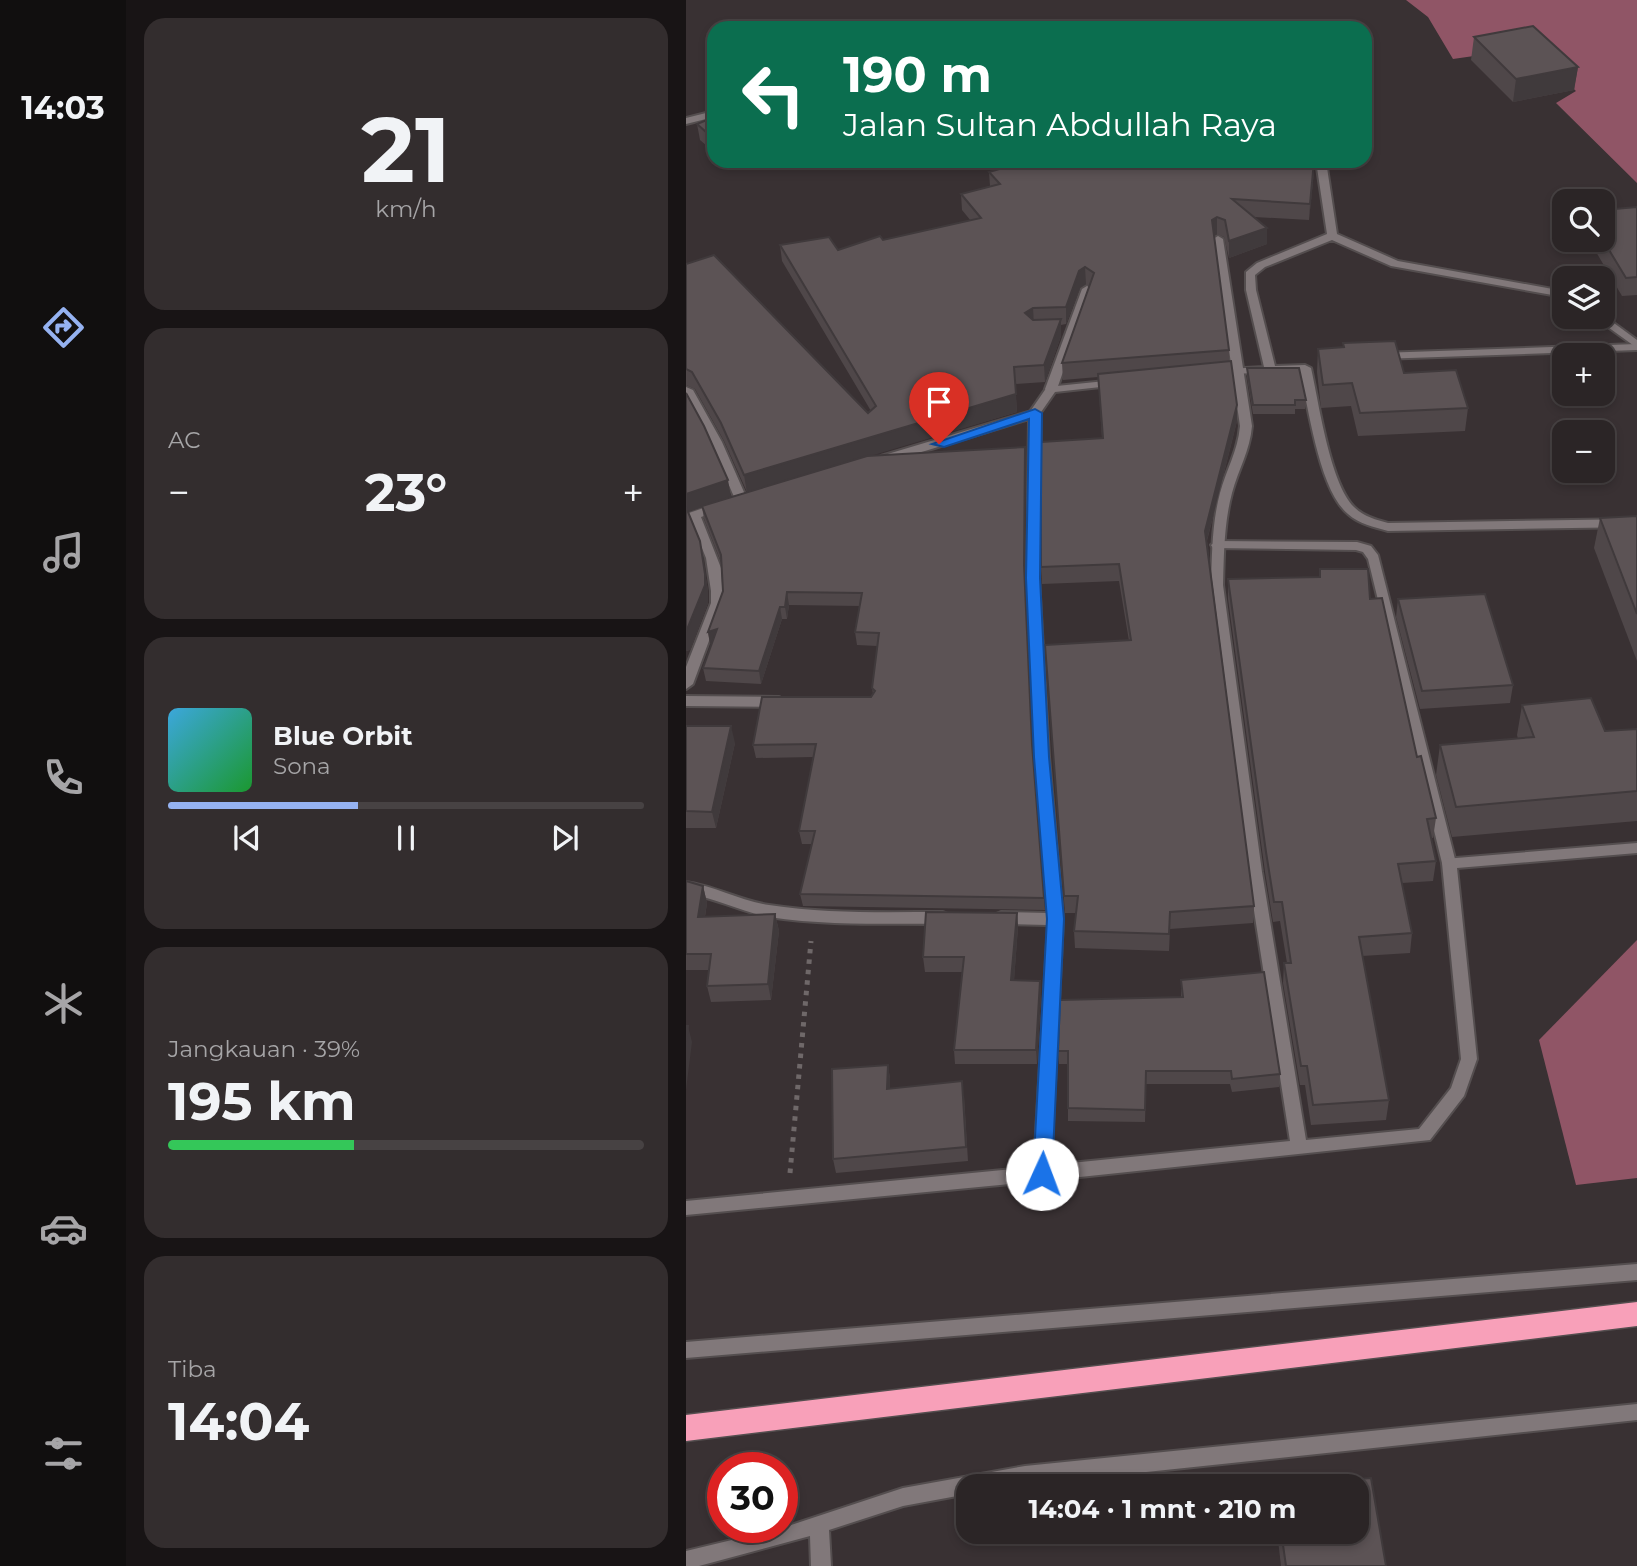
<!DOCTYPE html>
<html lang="id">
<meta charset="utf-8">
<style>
body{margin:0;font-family:Montserrat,sans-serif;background:#332d2e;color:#f1f3f6;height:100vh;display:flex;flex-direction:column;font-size:26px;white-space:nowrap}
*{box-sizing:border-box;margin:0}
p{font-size:23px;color:#a6a5a7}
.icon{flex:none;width:38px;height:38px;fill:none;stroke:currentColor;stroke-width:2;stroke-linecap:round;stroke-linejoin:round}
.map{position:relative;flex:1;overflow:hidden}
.drawer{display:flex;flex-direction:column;gap:18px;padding:18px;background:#181415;width:560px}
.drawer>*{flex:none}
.guide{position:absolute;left:21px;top:21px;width:665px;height:147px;border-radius:21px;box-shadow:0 4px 10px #0003,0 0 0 2px #474243;background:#0b6e4f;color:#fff;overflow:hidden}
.tools{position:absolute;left:866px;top:189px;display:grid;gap:14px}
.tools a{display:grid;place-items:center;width:63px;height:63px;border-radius:14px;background:#2b2526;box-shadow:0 4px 10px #0003,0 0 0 2px #474243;font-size:35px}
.speed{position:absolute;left:21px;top:1452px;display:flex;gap:14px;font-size:35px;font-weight:700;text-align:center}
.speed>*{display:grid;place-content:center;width:91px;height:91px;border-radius:50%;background:#2b2526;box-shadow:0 4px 10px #0003,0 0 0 2px #474243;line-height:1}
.speed .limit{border:10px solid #d22;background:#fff;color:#111}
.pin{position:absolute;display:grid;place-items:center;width:60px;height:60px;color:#fff;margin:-72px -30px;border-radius:50% 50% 50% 0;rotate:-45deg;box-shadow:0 0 7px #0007}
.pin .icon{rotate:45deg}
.me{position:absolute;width:77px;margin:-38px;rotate:2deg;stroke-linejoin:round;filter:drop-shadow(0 0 5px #0008)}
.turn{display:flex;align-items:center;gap:24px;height:147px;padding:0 21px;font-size:32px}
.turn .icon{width:91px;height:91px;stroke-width:2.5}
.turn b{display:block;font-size:49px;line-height:60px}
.big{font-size:52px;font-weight:700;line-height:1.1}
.drawer .tile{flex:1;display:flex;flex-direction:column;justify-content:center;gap:10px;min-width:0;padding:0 24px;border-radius:21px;background:#332d2e}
.drawer .dial{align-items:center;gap:0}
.dial b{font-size:91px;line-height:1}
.song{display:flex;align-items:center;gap:21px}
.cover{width:84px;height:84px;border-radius:10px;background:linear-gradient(135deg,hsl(200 70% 55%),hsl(130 70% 35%))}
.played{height:7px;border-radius:4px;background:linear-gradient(90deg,#95b2f1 40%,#474243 40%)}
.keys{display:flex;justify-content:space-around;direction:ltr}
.heat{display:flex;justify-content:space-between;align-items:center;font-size:38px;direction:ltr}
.charge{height:10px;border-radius:5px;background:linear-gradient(90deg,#34c759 39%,#474243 0)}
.trip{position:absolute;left:270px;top:1474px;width:413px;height:70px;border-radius:21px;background:#2b2526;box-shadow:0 4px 10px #0003,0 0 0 2px #474243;font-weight:700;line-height:70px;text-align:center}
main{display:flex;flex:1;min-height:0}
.tab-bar{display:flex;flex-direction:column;width:126px;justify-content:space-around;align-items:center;background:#110f0f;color:#a6a5a7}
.tab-bar .icon{width:49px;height:49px}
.tab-bar .current{color:#95b2f1}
.tab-bar b{font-size:32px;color:#f1f3f6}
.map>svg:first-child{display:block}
.water{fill:#905566}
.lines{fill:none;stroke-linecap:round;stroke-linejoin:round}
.lane-casing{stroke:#544e4f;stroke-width:4}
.street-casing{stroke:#544e4f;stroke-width:4}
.highway-casing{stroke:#544e4f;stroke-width:3}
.path{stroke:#6f6869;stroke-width:5;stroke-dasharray:4.5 6;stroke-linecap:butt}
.lane{fill:#81787a;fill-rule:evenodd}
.street{fill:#81787a;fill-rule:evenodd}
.highway{fill:#f8a0b9;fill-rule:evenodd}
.wall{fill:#4f4749}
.shaded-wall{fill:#403a3c}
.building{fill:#5c5355;stroke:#403a3c;stroke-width:2}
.route{fill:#1a73e8;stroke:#114b97;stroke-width:2}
</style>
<main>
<nav class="tab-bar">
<b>14:03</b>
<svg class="icon current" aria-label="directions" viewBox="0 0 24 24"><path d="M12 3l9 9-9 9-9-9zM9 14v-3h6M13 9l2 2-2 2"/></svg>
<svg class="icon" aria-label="music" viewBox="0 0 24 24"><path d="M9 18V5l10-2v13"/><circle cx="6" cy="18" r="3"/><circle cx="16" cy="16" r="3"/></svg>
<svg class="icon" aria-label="phone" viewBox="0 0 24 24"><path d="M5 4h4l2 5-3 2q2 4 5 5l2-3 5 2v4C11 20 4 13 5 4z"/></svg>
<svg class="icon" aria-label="climate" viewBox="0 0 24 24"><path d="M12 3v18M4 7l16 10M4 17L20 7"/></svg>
<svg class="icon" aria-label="car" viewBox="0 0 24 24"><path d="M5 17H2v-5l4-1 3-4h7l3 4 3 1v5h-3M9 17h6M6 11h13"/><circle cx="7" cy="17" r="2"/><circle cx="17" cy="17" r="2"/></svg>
<svg class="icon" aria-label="filters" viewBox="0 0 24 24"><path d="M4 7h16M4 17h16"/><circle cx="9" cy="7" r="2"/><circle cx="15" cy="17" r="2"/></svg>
</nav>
<section class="drawer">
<div class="tile dial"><b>21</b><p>km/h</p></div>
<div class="tile"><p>AC</p>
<div class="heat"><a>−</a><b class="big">23°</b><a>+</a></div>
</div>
<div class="tile">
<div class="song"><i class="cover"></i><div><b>Blue Orbit</b><p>Sona</p></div></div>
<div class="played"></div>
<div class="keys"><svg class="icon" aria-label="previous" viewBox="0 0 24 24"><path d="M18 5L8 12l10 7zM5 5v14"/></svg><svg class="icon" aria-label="pause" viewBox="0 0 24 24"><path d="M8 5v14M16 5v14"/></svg><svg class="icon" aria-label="next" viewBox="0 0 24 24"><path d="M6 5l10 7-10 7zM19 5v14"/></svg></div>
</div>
<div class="tile"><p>Jangkauan · 39%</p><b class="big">195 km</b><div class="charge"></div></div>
<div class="tile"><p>Tiba</p><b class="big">14:04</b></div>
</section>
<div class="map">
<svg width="951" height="1566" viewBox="0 0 951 1566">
<rect width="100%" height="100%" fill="#393133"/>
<g class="water">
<polygon points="720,0 951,0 951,183 870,103 890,91 844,48 767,59 742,17"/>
<polygon points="951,940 951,1178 890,1185 853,1040"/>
</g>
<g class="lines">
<g class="lane-casing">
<g id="lane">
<polygon points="28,111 28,117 0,124 0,118"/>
<path d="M630,161h10l11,73 61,27 160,29 5,3 -5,3 -167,-30 -59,-26 -67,27 -10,8 1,15 19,76 30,-1 6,3c8,35 19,115 43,139 9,9 22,13 34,16l249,-4v8l-249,4c-14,-4 -29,-7 -40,-17 -29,-24 -39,-105 -48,-142l-78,2 -2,-2 6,-3 38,-2 -18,-77v-18l11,-9 70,-29z"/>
<polygon points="951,344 951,350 694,359 688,356 694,353"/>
<polygon points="429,380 435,383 433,385 369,392 353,415 345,415 343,413 361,387"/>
<polygon points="531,541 671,542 685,546 692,555 770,863 768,867 758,867 756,863 682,559 677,552 670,550 527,548 525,545"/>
<polygon points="951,1264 951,1280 0,1358 0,1342"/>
<polygon points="951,1404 951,1420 328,1486 282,1486 282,1494 217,1506 143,1530 145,1566 125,1566 124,1536 13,1566 0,1566 0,1551 96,1528 217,1488 339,1466"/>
</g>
</g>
<g class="street-casing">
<g id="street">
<path d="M532,236l5,3 29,187c-2,25 -14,44 -20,67 -8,30 -8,61 -9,92l39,287 44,268 113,-11 32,-41 10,-29 -19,-196 2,-4 193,-16v10l-180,15 20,191 -13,37 -34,44 -388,41 -356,34v-14l348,-34 14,-242 -47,-1 -5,-2 -2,-4 2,-4 5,-2 47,1 -13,-156 -8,-179 2,-159 -140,43 -4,1 -6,-4 2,-3 154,-46 6,3 -2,165 10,179 14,162 -12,246 239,-24 -42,-269 -37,-287c1,-31 1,-62 9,-92 6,-23 18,-42 20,-67l-27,-187z"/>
<polygon points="401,286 406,289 371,389 365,392 361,391 359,389 396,289"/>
<polygon points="872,290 878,292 878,300 867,293"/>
<polygon points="917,315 951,340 951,348 908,317 917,317"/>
<polygon points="0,387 7,390 36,442 61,499 59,502 55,503 49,499 24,442 0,399"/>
<polygon points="35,502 39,503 41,506 39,509 15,517 35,568 37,603 7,684 0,689 0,667 25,603 25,591 20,558 5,521 0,522 0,514"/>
<polygon points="0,696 93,697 100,702 93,707 0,706"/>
<path d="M0,882c29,4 55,19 83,23 58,9 116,7 174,7l5,2 2,4 -2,4 -5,2c-58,-1 -116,2 -174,-7 -28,-5 -54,-20 -83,-23z"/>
</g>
</g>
<g class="highway-casing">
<polygon id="highway" points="951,1302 951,1326 0,1441 0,1415"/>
</g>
<polyline class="path" points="104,1173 125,941"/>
<use href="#lane" class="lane"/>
<use href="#street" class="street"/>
<use href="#highway" class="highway"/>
</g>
<g class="wall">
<polygon points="788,37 892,67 888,90 827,102 785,60"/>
<polygon points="28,117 28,152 14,140 11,124"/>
<polygon points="38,161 118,161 114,170 45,168"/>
<polygon points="629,161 623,220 568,217 581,228 581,244 543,258 538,237 531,234 528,235 543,350 543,361 551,405 551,421 521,541 568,906 567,923 484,929 483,951 389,948 388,931 390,913 379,913 359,645 443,641 433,581 356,584 355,567 416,438 412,377 377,380 376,363 403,286 400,284 394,288 380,324 375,325 375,336 359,382 329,384 331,412 182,456 340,459 338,578 346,751 359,910 117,906 114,894 126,844 116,844 113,831 127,757 70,758 67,745 185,697 187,694 186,688 191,646 171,645 169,632 174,606 103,605 101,619 96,619 75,684 20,681 17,668 26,644 24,644 22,632 37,591 35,562 18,519 16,507 2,512 17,559 22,591 22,603 4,650 0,651 0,393 45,497 61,492 38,441 9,389 0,385 0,264 182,413 185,411 96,261 94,245 152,250 285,221 276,210 275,194 304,186 303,172"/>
<polygon points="951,207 951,295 936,296 903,240 917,240"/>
<polygon points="657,343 718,373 782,408 779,431 672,436 665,406 635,408 631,372 632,349 657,348"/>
<polygon points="561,368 620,400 619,409 609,409 609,414 567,414 561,377"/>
<polygon points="951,516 951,661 908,548 914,518"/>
<polygon points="634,569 684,599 750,818 747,838 745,838 750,861 747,881 716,883 726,933 724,953 676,956 703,1100 700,1120 625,1125 619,1085 614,1085 597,983 598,963 601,963 594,921 587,922 579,872 542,599 542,579 633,577"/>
<polygon points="712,599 827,685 824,703 734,709 710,617"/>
<polygon points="836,705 919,731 951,729 951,821 766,837 750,775 754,745 832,739 831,735"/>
<polygon points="0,726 49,743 30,828 0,828"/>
<polygon points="0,881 17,886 21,903 19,917 89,914 93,931 85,1000 25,1002 21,986 23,970 0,970"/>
<polygon points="331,913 332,927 328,980 354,981 355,995 351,1064 269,1064 268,1050 276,972 239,972 237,957"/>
<polygon points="495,980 594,1074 593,1087 546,1092 544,1084 460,1084 459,1122 382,1121 382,1064 373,1064 372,1051 495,997"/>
<polygon points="202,1065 204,1079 204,1089 278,1096 282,1161 150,1173 147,1159"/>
<polygon points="591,1531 670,1531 700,1566 595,1566"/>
</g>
<g class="shaded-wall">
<polygon points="892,67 888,90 827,102 830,79"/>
<polygon points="112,161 118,161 114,170"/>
<polygon points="628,161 629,161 623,220 624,204"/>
<polygon points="531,217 531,234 526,237 526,220"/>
<polygon points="581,228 581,244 543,258 543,241"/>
<polygon points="399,267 400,284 394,288 380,324 380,307 393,271"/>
<polygon points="347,308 348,325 339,313"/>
<polygon points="375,319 375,336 359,382 358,365"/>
<polygon points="330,394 331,412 61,493 58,475"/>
<polygon points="551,405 551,421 519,548 519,531"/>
<polygon points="339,447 340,459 338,578 338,565"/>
<polygon points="42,480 45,497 0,513 0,494"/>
<polygon points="14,541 22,591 22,603 4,650 0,651 0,632"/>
<polygon points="101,592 103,605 101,619 99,607"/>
<polygon points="94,607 96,619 75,684 73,671"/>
<polygon points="31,629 34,642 24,644 22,632"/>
<polygon points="45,726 49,743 30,828 26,812"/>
<polygon points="17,886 21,903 16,934 12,917"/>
<polygon points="331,913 332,927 327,995 325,980"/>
<polygon points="89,914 93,931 85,1000 82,984"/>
<polygon points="354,981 355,995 351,1064 350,1050"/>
<polygon points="2,1026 6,1042 0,1090 0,1041"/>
<polygon points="202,1065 204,1079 204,1104 201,1089"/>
</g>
<g class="building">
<polygon points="847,26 892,67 830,79 788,37"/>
<polygon points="28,117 28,139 11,124"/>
<polygon points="341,161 628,161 624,204 546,199 581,228 543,241 539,220 531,217 526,220 543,350 376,363 408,273 399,267 393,271 380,307 347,308 339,313 347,320 375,319 358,365 328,367 330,394 58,475 35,423 6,372 0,369 0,264 28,255 182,413 190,406 94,245 143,237 152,250 194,236 197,240 295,218 275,194 314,184 303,172"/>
<polygon points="951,207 951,277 940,278 917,240 917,210"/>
<polygon points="709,341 718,373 770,370 782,408 674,413 666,383 637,385 632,349 658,347 657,343"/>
<polygon points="545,361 551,405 519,531 568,906 484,912 483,934 388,931 392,896 378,896 359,645 445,640 433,564 355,567 355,442 417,438 412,374"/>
<polygon points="561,368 613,368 620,400 609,400 609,405 567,405"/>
<polygon points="0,393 18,426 42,480 0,494"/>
<polygon points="339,447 338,565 346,744 358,898 114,894 129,831 113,831 130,744 67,745 76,697 185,697 189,691 186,688 193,633 169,632 176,593 101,592 99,607 94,607 73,671 17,668 31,629 22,632 37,591 35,555 16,506 181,456"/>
<polygon points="0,507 14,541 19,574 19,585 0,632"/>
<polygon points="951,516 951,614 914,518"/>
<polygon points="634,569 682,569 684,599 696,598 731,757 735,756 750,818 741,819 750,861 712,864 726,933 673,937 703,1100 627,1105 621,1066 615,1066 598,963 605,963 596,902 588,902 580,852 542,579 634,577"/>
<polygon points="799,594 827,685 736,691 712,599"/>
<polygon points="905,698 919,731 951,729 951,791 770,807 754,745 848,737 836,705"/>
<polygon points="0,726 45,726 26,812 0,811"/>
<polygon points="0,881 17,886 12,917 89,914 82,984 21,986 25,954 0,954"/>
<polygon points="240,912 331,913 325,980 354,981 350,1050 268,1050 278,957 237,957"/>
<polygon points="578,972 594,1074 546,1079 545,1071 460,1071 459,1110 382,1108 382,1051 372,1051 374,1000 497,997 495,980"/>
<polygon points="0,1026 2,1026 0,1041"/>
<polygon points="202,1065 201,1089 276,1081 280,1147 147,1159 146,1069"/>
<polygon points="685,1478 700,1566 600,1566 595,1531 670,1531 670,1486 589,1485"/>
</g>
<polygon class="route" points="349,409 356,413 354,578 363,757 378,919 366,1174 363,1179 349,1179 347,1174 361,919 348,757 340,578 343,419 258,447 246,444"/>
</svg>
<div class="tools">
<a><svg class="icon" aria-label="search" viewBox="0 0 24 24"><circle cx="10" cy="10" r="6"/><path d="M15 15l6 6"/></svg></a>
<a><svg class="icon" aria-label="layers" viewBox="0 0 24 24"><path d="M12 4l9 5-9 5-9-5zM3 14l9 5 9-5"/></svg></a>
<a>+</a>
<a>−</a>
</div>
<div class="speed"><div class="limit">30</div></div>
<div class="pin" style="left:253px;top:444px;background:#d93025"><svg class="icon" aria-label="arrive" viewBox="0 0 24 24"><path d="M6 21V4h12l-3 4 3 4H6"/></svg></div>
<svg class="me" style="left:356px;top:1174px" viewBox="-20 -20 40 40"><circle r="19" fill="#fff"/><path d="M0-13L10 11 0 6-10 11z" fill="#1a73e8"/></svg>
<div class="trip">14:04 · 1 mnt · 210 m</div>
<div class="guide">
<div class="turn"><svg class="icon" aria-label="left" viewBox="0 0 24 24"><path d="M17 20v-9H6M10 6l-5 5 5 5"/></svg><div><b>190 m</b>Jalan Sultan Abdullah Raya</div></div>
</div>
</div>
</main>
